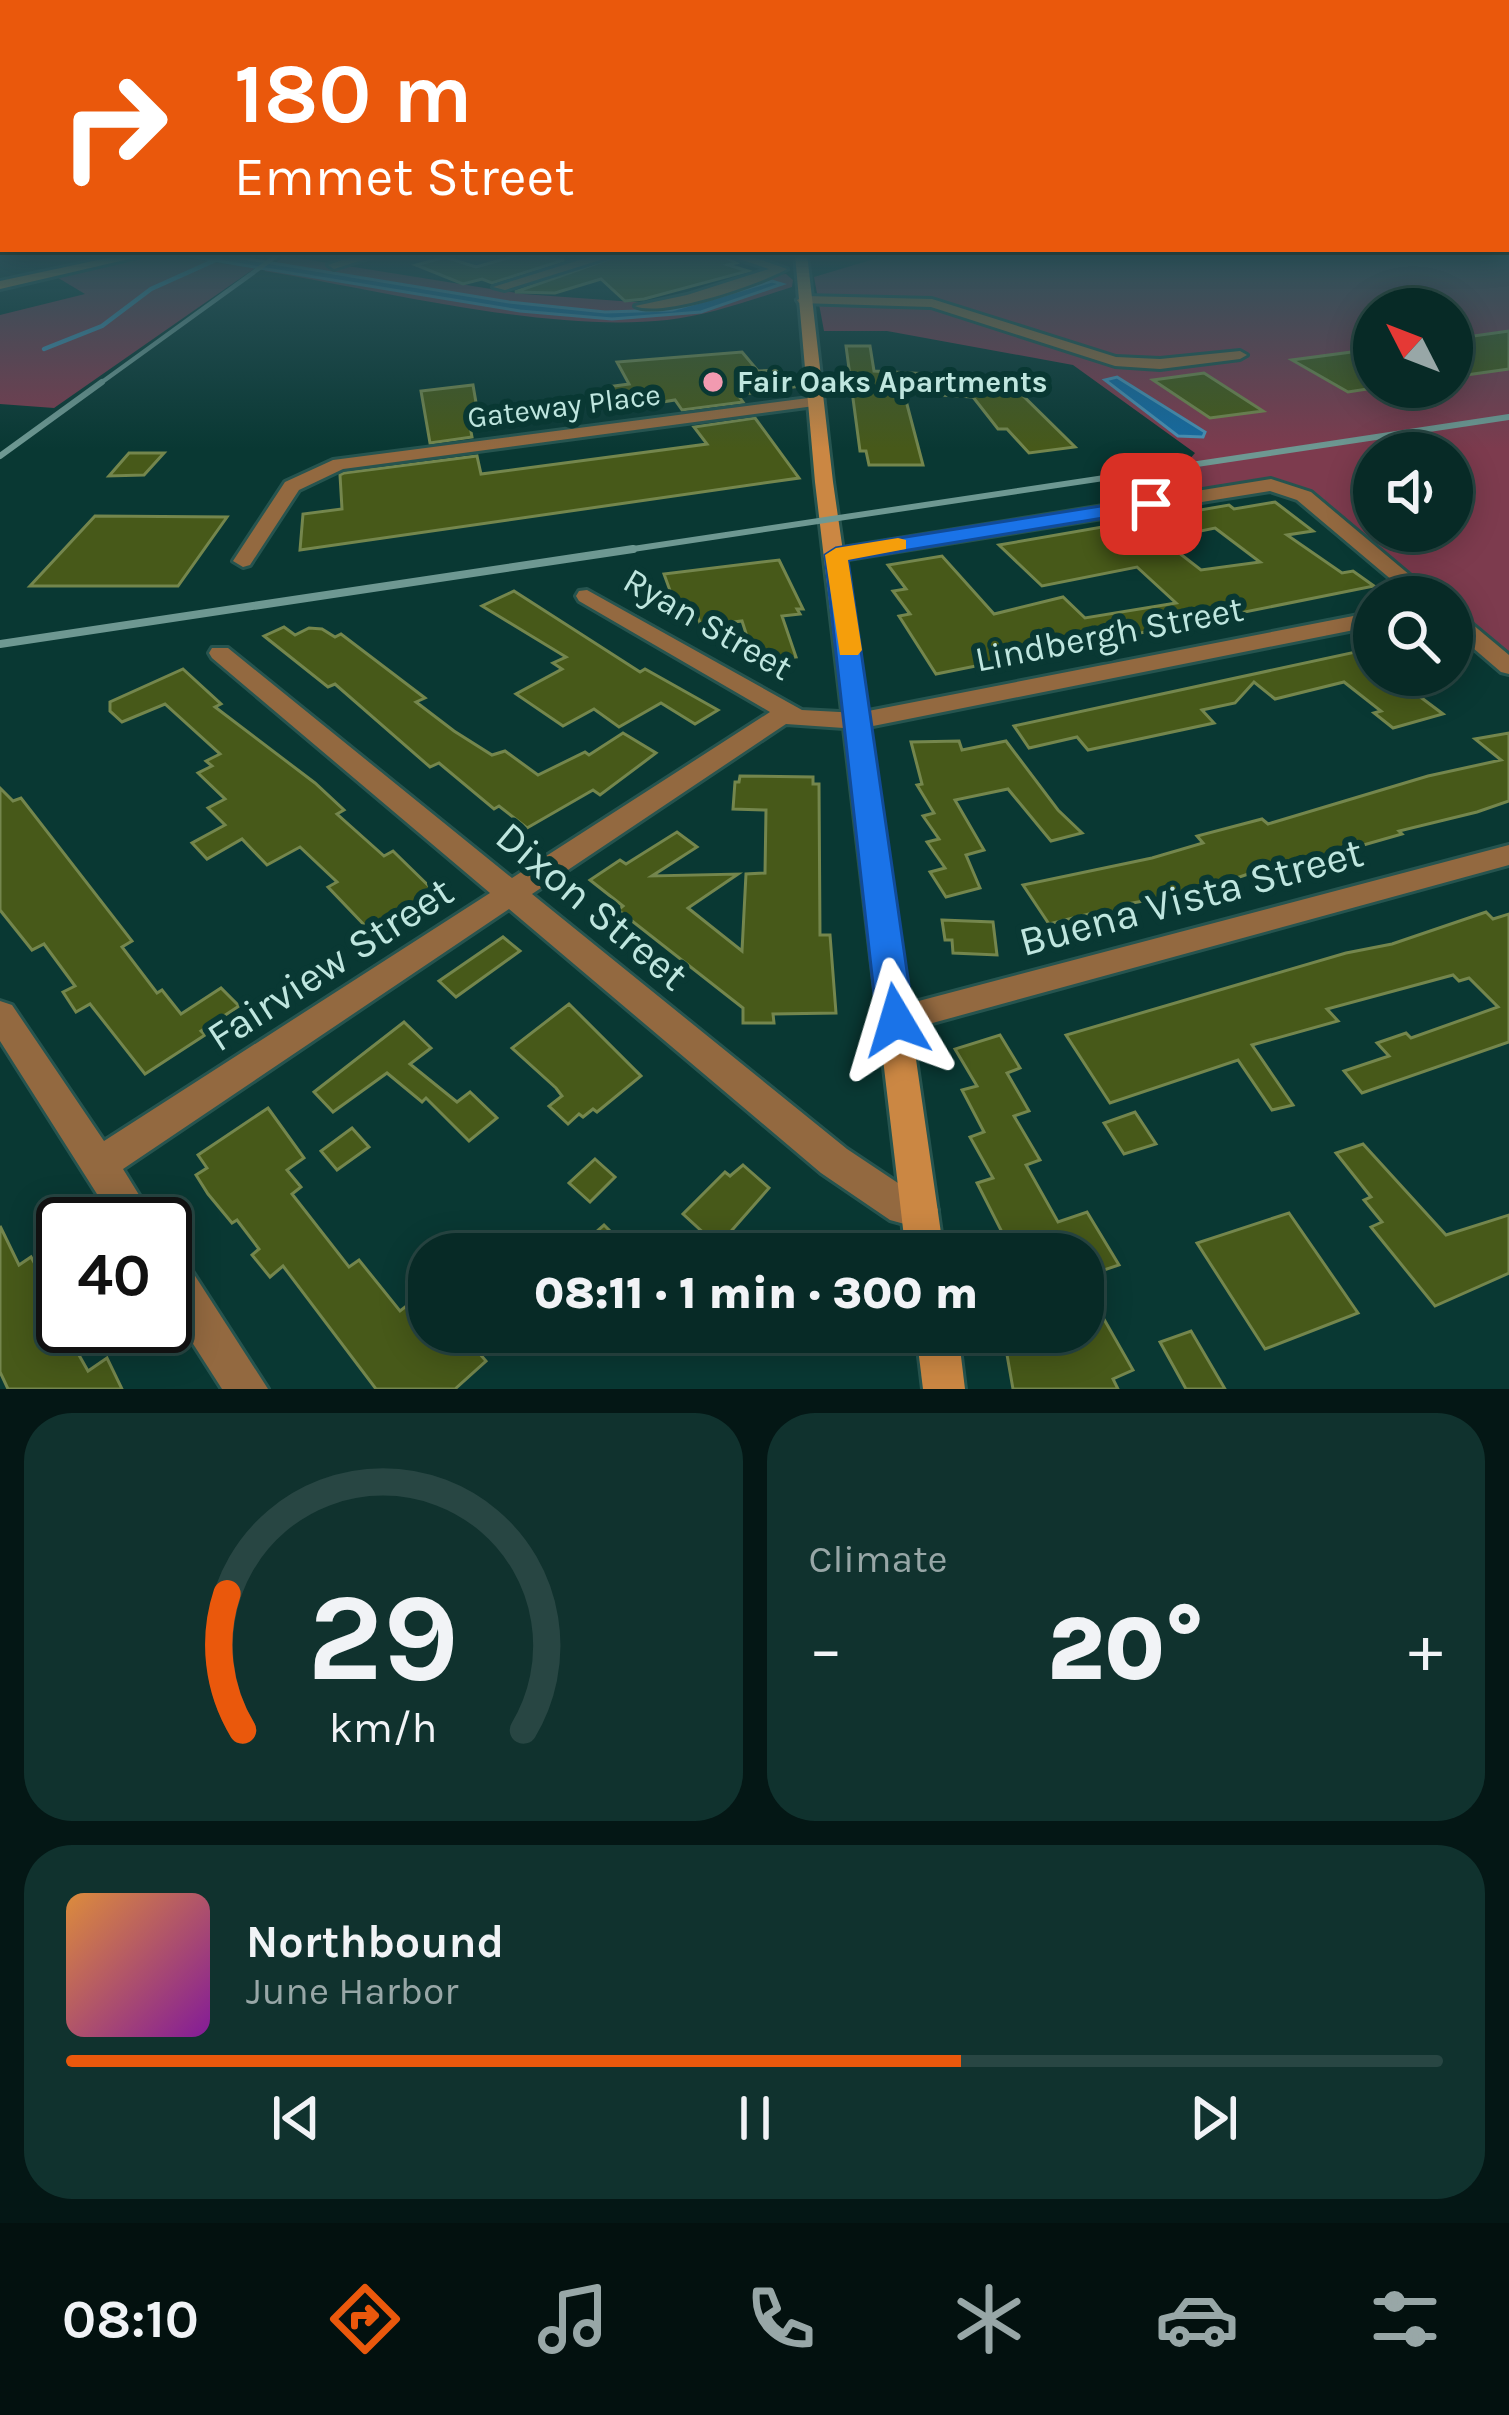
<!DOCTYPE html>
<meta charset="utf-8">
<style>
body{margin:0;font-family:Karla,sans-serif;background:#10322e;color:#f1f3f6;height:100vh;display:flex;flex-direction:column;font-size:45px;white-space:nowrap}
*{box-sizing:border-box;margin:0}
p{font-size:39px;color:#98a7a7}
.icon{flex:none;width:66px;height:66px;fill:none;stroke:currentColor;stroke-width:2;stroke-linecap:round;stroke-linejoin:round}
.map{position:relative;height:1389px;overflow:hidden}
.details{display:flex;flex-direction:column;gap:24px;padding:24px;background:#041715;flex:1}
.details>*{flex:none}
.banner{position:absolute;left:0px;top:0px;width:1509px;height:252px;box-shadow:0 6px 30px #0003,0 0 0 3px #284643;background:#ea580c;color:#fff;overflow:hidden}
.needle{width:78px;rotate:312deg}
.controls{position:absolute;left:1353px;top:288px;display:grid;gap:24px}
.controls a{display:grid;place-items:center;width:120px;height:120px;border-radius:50%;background:#072a26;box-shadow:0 6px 30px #0003,0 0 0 3px #284643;font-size:60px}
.speed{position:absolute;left:36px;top:1197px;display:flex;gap:24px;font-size:60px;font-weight:700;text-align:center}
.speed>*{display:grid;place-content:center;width:156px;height:156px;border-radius:50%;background:#072a26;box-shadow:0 6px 30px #0003,0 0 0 3px #284643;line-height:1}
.speed .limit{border:6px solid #111;border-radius:18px;background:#fff;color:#111}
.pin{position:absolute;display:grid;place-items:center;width:102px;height:102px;color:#fff;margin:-51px;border-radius:24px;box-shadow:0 6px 18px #0006}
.me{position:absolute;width:132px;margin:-66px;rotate:353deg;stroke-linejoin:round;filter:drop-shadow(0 0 9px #0008)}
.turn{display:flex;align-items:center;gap:42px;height:252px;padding:0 36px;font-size:54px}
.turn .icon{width:156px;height:156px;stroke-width:2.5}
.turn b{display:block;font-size:84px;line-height:102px}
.big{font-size:90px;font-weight:800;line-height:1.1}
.details .widget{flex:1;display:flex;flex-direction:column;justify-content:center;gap:18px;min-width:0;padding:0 42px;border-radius:48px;background:#10322e}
.details .dial{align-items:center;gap:0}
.dial svg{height:312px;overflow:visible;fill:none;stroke:#284643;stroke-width:7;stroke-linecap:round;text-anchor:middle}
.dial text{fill:#f1f3f6;stroke:none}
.song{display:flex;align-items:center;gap:36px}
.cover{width:144px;height:144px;border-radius:18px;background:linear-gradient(135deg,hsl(30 70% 55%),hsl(290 70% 35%))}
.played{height:12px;border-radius:6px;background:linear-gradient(90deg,#ea580c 65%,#284643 65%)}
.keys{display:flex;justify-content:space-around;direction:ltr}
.heat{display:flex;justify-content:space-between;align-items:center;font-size:66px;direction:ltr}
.details .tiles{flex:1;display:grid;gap:24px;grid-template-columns:1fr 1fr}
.widget:last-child{grid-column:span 2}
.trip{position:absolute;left:408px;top:1233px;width:696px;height:120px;border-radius:48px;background:#072a26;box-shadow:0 6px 30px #0003,0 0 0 3px #284643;font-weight:800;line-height:120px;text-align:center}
.tab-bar{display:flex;height:192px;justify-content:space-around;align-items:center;background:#03110f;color:#98a7a7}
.tab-bar .icon{width:84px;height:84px}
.tab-bar .current{color:#ea580c}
.tab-bar b{font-size:54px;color:#f1f3f6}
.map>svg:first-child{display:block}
.green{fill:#7d3b4e;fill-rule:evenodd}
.water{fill:#166aa0;stroke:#498fb3;stroke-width:3}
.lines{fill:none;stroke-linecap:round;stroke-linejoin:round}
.stream{stroke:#498fb3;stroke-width:4.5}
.building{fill:#475919;stroke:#74864d;stroke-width:3;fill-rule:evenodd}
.street-casing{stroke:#26544f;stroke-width:6}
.secondary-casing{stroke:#26544f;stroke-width:6}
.street{fill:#936940;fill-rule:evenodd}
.secondary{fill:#cb8743;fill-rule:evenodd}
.rail-far2{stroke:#6e9892;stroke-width:4.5}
.rail-far1{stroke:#6e9892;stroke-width:6}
.rail{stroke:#6e9892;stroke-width:8}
.route{fill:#1a73e8;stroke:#114b97;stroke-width:3}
.slow{fill:#f59e0b}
.poi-dot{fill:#f29ab0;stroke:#093833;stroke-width:4.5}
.labels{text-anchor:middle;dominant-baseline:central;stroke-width:12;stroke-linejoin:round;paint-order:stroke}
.far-poi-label{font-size:30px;font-weight:bold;fill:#bfe6df;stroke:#093833;text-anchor:start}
.far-street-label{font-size:30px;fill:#bfe6df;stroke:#093833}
.street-label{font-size:36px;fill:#bfe6df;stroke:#093833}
.near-street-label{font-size:42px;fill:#bfe6df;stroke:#093833}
</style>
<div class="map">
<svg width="1509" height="1389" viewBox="0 0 1509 1389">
<rect width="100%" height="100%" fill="#093833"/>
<g class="green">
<polygon points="155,254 255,268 54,408 0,404 0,315 85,294 55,276"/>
<path d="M891,254h618v413l-57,-48v-22h-27l-135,-109 -139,16 44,-51 -122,-88 -186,-34h-63l-10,-54zM1374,309h78v78h-78zM1374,453h78v78h-78z"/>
<path d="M285,256l238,38 125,9 4,5 119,-33 15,-1 7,6 -1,7c-41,13 -82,28 -125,33 -119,13 -283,-29 -403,-49z"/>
</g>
<g class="water">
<polygon points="176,254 218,254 509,302 605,312 672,310 772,281 782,284 701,312 612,319 520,311"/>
<polygon points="1117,377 1205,432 1203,437 1178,436 1105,380"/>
</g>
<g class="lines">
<polyline class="stream" points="44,349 102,326 151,289 220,258"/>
</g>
<g class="building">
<polygon points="522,254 564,260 492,283 482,279 463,284 416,265 445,257 476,267"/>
<polygon points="623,254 720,254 736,263 728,265 748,271 644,299 625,301 601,279 555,293 515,292"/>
<polygon points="1509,331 1509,369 1452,377 1452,339"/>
<polygon points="846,346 870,346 874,371 1005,378 1075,447 1029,453 1007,429 998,429 973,397 904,393 923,465 869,465 866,451 860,451"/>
<polygon points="1374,349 1374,388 1348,392 1292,360"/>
<polygon points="742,352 758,371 778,370 794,387 738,395 743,402 682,410 675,400 619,409 607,387 629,384 617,362"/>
<polygon points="1204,373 1263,411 1210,418 1153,380"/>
<polygon points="473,385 479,420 469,421 472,437 430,443 421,391"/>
<polygon points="755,418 799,478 300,550 303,514 342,509 340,475 344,473 477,456 481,474 707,444 694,427"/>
<polygon points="129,453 164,453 144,475 109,476"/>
<path d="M1275,502l38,29 -26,4 55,38 11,-2 21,15 -438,88 -37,-58 11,-2 -17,-23 13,-2 -18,-24 54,-9 52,58 69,-17 22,21 91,-15 -39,-36 -95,19 -43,-41 230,-40 5,4zM1215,528l45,34 -59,8 -40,-31z"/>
<polygon points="95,516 227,517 178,586 30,586"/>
<polygon points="779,560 803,609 797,609 800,614 782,616 796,657 755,661 742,621 701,626 695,608 677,610 664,574"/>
<polygon points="514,591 640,672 645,669 718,710 695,724 661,703 619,727 594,709 563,726 516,694 562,669 553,663 566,657 482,606"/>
<polygon points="284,627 295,635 309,628 322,629 335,637 341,634 425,698 416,702 454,731 492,755 505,751 538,775 585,752 589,755 623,733 656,753 600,795 593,790 527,828 499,806 494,809 439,763 430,767 335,684 328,687 264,636"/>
<polygon points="1374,648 1374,675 1391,675 1443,714 1393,728 1374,713 1381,711 1344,682 1275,699 1254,682 1235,703 1202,710 1214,723 1088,750 1077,737 1029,748 1014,726"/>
<polygon points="183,669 221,704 215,707 315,783 344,810 337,814 384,856 393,851 441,898 389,931 381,923 370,931 328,887 337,882 300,847 267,865 242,839 207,859 192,843 225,825 208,808 225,799 198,773 212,766 206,761 220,754 165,704 122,722 110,711 110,702"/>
<polygon points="1509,733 1509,801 1477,812 1399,831 1402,834 1339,852 1269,867 1198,891 1127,904 1130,907 1092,918 1089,914 1049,924 1023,885 1152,858 1203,843 1197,836 1262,819 1268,824 1428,776 1501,760 1475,739"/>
<polygon points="959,741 962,750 1006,741 1058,810 1082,833 1051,841 1008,789 955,800 984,850 966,855 980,888 946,897 930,872 945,868 927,842 939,839 923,816 934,813 917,785 922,784 911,742"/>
<polygon points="740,776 813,777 813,784 819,784 820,935 830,935 836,1013 773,1014 774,1023 743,1023 743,1008 618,910 623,906 590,880 620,860 626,864 677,832 697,847 652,876 738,874 688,908 742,951 746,874 765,873 766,810 733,809 735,782 739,782"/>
<polygon points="0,788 13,801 21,798 132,941 122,947 157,993 162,990 181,1014 221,988 239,1006 201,1031 205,1035 145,1074 90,1004 76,1012 63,992 75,986 44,944 32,950 0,910"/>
<polygon points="1486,912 1493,919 1509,914 1509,1042 1362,1093 1344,1071 1389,1056 1377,1043 1406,1033 1411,1038 1498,1007 1469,978 1459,981 1453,975 1327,1009 1338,1021 1252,1045 1293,1105 1272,1110 1238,1060 1110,1103 1066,1035 1346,953 1392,944"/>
<polygon points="942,920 993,922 997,955 953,953 952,940 945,940"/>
<polygon points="503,937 520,951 456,997 439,981"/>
<polygon points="569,1004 641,1076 597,1112 593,1109 583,1117 579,1114 568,1124 549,1106 562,1096 556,1088 512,1048"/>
<polygon points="404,1022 431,1048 410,1064 457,1102 470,1092 497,1118 469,1141 426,1098 422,1102 387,1073 333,1112 314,1092"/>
<polygon points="1000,1035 1020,1068 1007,1073 1029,1111 1014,1116 1040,1160 1026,1165 1058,1222 1087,1212 1119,1265 1083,1277 1083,1254 975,1254 1006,1240 977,1183 993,1178 970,1137 984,1132 962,1090 977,1086 955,1049"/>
<polygon points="268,1108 304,1158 287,1170 301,1187 292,1194 349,1267 359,1260 400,1311 409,1304 441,1343 453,1332 461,1332 486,1361 455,1389 376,1389 283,1266 270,1277 252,1255 259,1249 237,1220 232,1223 208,1194 196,1175 207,1168 198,1155"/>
<polygon points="1135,1112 1156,1144 1124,1154 1104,1123"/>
<polygon points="352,1128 369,1147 337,1170 321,1151"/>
<polygon points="1363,1144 1446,1235 1509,1215 1509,1273 1435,1306 1371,1227 1382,1222 1364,1200 1371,1197 1336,1153"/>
<polygon points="595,1159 615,1177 590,1202 569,1183"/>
<polygon points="743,1165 769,1188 718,1246 683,1214 725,1172 730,1176"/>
<polygon points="1289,1213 1358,1313 1265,1349 1197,1243"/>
<polygon points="604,1225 633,1254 571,1254"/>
<polygon points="0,1226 19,1265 31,1257 49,1289 44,1293 88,1371 107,1358 122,1389 8,1389 0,1372"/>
<polygon points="1101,1314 1133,1370 1113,1379 1118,1389 1013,1389 1003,1332 1083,1332 1083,1321"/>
<polygon points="1191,1331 1225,1389 1186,1389 1160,1342"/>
</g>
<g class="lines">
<g class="street-casing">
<g id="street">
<polygon points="360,254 381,254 334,269 328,265"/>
<polygon points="599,254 619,254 505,290 493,287"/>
<path d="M724,254h20l43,15c-26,15 -125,49 -152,37l52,-11 82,-26z"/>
<polygon points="804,296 932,299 1116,357 1160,359 1240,351 1247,355 1240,359 1160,369 1115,366 931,307 799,303 797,300"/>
<polygon points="816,397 822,399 822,405 343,469 299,490 250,565 243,567 233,561 285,482 333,460"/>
<polygon points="1271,479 1311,492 1436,597 1412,597 1297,500 1270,491 836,561 826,555 836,549"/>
<polygon points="587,590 802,710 858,713 1374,612 1374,626 858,729 786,724 532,894 847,1149 910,1191 932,1197 938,1210 932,1223 919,1228 890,1220 821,1173 509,909 123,1169 157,1224 116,1224 0,1041 0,1001 12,1005 104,1141 490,893 212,658 209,653 212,648 228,648 512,878 770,712 579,601 576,596 579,591"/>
<polygon points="1452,612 1460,614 1509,655 1509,674 1501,672 1452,630"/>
<polygon points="1509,845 1509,865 896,1033 884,1029 880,1020 884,1011 896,1007"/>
<polygon points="165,1246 179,1251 268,1389 222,1389 165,1300"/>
</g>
</g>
<g class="secondary-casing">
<g id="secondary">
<polygon points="126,254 150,254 0,289 0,281"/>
<polygon points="795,254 807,254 833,482 944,1254 906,1254 815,482"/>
<polygon points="916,1332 958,1332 965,1389 923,1389"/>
</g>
</g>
<use href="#street" class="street"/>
<use href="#secondary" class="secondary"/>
<polyline class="rail-far2" points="98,385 279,254"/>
<g class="rail-far1">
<polyline points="0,456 102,382"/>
<polyline points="613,552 1509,417"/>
</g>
<polyline class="rail" points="0,644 633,549"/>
</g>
<linearGradient id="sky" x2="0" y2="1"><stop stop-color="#051f1c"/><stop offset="0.57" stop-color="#2c535b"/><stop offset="1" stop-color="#2c535b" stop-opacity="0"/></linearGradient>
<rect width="1509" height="449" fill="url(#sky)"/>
<polygon class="route" points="1151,498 1162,504 1158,509 848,560 914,1020 909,1031 896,1036 883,1031 877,1020 825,555 836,548"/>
<polygon class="slow" points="898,538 906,540 906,549 848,560 862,650 858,655 840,655 825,555 836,548"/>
<circle class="poi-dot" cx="713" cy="382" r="12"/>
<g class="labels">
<g class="far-poi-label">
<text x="737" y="382">Fair Oaks Apartments</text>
</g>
<g class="far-street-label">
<text transform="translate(564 406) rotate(-7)">Gateway Place</text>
</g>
<g class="street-label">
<text transform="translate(708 624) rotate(30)">Ryan Street</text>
<text transform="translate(1109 634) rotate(-11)">Lindbergh Street</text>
</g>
<g class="near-street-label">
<text transform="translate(1191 897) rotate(-15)">Buena Vista Street</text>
<text transform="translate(592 906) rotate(40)">Dixon Street</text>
<text transform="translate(330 964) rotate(-33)">Fairview Street</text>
</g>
</g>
</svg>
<div class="controls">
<a><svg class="needle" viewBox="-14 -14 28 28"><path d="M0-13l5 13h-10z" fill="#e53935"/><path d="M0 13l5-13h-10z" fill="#98a7a7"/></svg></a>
<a><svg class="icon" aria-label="sound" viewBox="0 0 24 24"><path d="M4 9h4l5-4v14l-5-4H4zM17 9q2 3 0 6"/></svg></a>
<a><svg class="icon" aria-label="search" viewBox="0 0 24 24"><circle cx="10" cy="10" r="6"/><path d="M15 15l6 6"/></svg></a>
</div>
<div class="speed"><div class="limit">40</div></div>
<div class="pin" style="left:1151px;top:504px;background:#d93025"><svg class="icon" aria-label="arrive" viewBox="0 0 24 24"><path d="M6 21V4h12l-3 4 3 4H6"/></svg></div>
<svg class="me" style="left:896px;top:1020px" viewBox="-20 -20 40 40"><path d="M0-17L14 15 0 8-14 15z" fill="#1a73e8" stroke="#fff" stroke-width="4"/></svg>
<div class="trip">08:11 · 1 min · 300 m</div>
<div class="banner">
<div class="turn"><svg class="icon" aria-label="right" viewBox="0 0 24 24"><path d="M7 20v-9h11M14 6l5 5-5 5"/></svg><div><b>180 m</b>Emmet Street</div></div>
</div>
</div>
<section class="details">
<div class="tiles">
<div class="widget dial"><svg viewBox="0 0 100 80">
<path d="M14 69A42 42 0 1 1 86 69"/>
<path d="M14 69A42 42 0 0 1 10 34" stroke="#ea580c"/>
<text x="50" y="56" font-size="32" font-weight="700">29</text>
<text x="50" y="72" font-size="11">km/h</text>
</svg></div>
<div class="widget"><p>Climate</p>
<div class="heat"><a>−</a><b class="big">20°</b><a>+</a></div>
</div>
<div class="widget">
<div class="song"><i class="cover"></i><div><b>Northbound</b><p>June Harbor</p></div></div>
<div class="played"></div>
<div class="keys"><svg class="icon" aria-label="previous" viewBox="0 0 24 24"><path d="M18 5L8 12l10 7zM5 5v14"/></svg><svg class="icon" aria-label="pause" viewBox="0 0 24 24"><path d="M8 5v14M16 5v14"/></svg><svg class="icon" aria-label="next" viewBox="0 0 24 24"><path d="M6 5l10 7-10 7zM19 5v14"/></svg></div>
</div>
</div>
</section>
<nav class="tab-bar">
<b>08:10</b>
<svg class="icon current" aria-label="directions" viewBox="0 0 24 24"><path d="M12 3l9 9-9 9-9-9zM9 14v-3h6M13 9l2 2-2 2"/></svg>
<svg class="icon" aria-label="music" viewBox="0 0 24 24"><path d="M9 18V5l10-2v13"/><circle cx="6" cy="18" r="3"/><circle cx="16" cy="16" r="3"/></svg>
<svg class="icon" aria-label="phone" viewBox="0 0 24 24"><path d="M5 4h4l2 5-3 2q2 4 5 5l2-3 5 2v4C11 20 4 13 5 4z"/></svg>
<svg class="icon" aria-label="climate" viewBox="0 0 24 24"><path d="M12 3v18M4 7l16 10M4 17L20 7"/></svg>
<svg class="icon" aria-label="car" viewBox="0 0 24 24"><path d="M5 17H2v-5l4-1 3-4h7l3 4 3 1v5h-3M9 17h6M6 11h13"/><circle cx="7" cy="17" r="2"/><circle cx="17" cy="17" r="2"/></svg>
<svg class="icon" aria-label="filters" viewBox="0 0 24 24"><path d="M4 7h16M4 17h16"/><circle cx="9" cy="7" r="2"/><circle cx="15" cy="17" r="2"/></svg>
</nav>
